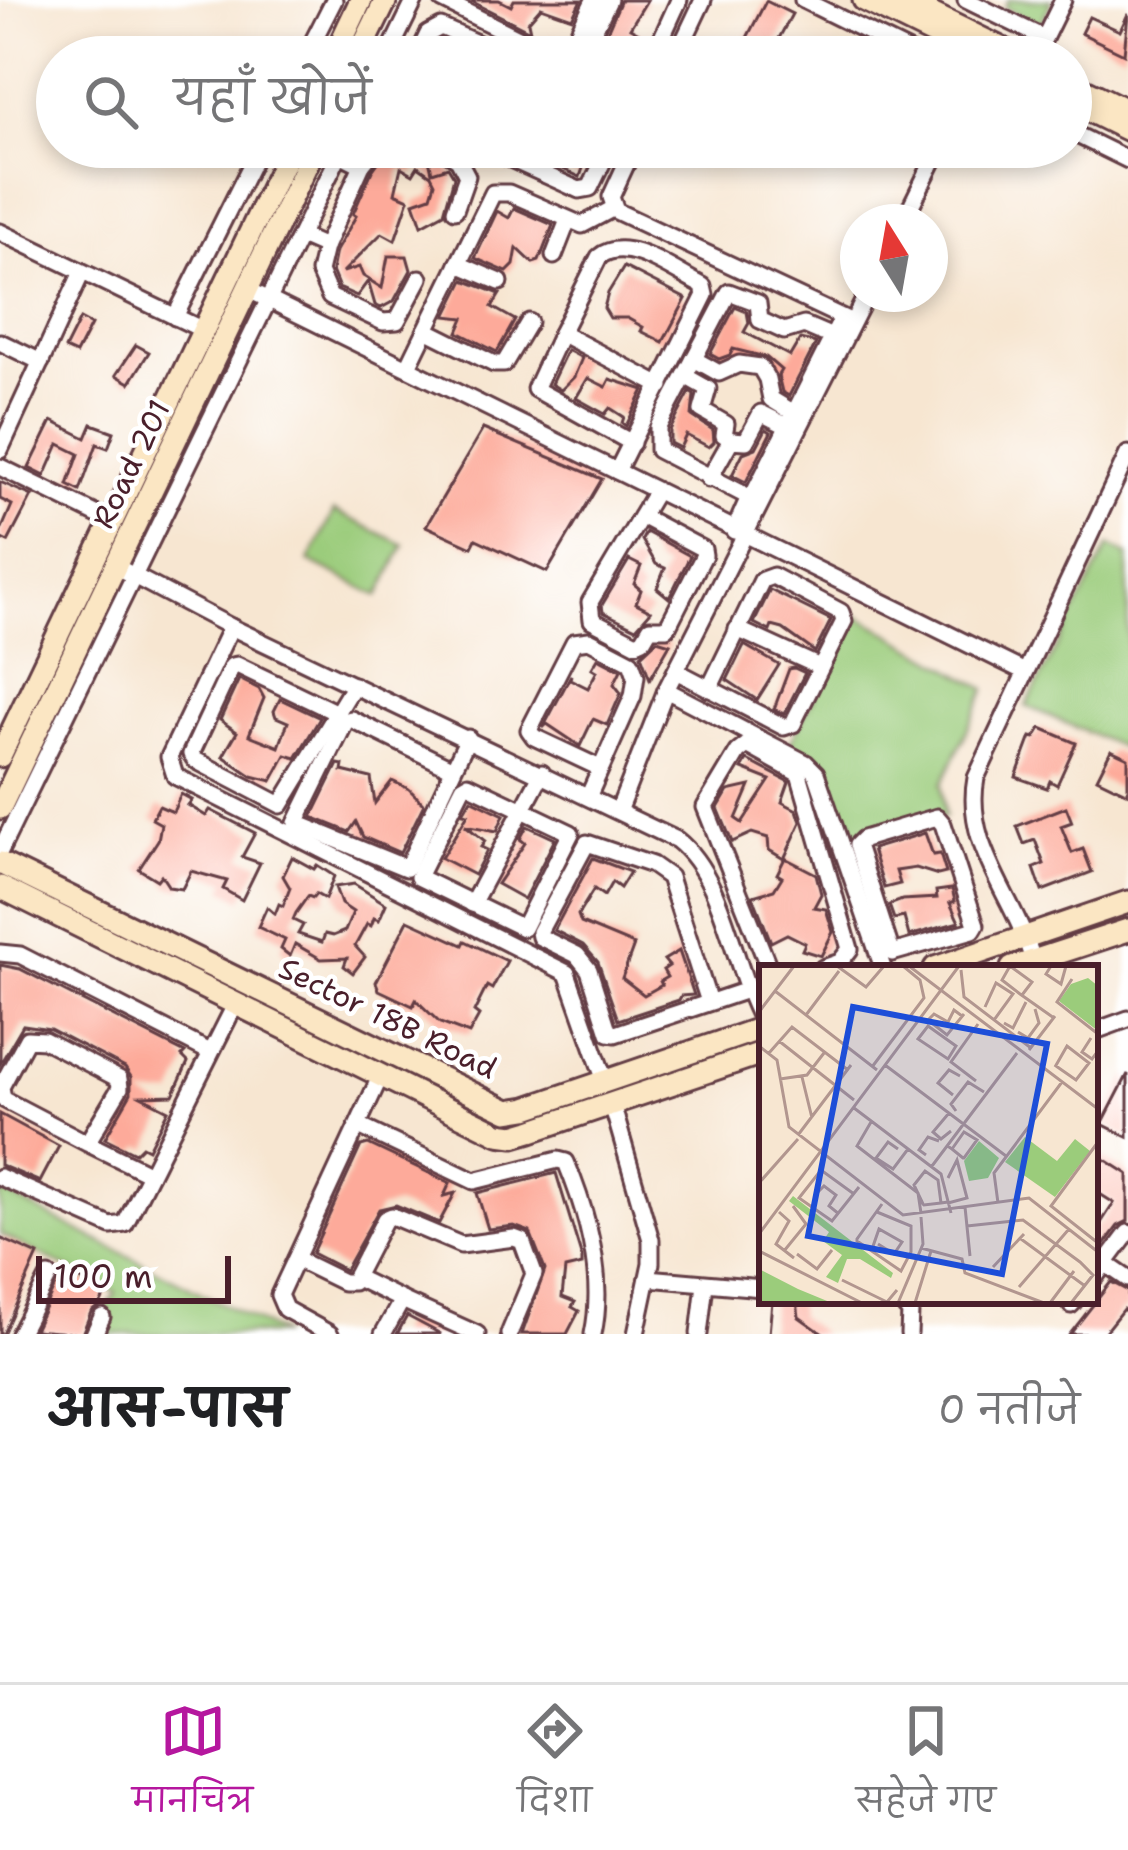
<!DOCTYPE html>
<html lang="hi">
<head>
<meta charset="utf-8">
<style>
	:root { --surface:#fff; --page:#f2f2f2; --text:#202124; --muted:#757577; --line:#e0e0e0; --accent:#b5179e }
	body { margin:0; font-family:"Shantell Sans","Playpen Sans Deva",sans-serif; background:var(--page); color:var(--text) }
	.compass { position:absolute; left:840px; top:204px; width:108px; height:108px; border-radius:50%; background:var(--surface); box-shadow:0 6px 18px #0003; rotate:349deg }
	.scale { position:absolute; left:36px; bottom:30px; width:195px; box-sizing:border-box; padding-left:12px; border:6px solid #4a1f2b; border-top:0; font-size:33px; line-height:42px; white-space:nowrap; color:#4a1f2b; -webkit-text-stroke:9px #fff; paint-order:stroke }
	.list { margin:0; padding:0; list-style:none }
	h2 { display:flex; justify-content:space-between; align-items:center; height:156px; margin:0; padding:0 48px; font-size:51px }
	h2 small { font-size:39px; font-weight:400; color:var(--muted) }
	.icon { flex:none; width:66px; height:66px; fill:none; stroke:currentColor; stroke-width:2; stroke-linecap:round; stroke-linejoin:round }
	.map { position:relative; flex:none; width:1128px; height:1334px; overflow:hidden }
	.search { position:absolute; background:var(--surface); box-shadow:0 6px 18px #0003; left:36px; right:36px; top:36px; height:132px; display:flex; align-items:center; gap:30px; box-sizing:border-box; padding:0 42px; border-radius:66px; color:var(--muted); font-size:45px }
	.sheet { height:348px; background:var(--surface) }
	nav { display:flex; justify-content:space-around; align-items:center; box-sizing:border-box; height:168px; border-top:3px solid var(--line); background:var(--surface); font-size:33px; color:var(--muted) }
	nav a { display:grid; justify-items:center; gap:6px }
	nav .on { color:var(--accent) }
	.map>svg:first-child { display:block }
	.green { fill:#9bcc7b; stroke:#727653; stroke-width:3 }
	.building { fill:#fdaa9a }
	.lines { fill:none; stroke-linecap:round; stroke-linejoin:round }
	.street-casing { stroke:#643d44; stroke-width:21 }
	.secondary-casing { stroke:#643d44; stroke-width:27 }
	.street { stroke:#fff; stroke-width:15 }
	.secondary { stroke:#fbe6c3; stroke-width:21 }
	.labels { text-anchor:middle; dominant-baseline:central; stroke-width:9; stroke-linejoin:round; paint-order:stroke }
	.street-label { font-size:30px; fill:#4a1f2b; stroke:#fff }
	.inset-road { fill:none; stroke:#b2968f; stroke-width:3 }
	.view { fill:#1d4ed8; fill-opacity:0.15; stroke:#1d4ed8; stroke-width:6 }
	.inset-edge { fill:none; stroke:#4a1f2b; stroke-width:6 }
</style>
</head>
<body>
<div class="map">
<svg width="1128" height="1334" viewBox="0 0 1128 1334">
	<rect width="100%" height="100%" fill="#fff"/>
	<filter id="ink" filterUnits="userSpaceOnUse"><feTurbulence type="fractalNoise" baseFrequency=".00833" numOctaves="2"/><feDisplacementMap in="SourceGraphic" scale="24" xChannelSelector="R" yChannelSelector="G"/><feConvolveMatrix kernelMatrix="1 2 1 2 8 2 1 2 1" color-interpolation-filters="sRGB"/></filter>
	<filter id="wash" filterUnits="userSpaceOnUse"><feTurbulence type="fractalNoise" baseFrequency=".004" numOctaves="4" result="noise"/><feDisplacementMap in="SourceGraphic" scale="48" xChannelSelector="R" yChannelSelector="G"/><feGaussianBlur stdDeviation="2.7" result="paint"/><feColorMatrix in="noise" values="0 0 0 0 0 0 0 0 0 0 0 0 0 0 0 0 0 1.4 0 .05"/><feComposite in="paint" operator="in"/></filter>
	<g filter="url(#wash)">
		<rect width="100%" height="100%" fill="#f7e6d1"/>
		<g class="green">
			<polygon points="1008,0 1052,0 1040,25 1005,7"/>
			<polygon points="334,511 404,545 379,596 309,561"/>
			<polygon points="1109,546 1128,555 1128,750 1026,706"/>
			<polygon points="857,615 986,689 942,784 945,816 844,851 816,773 790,743"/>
			<polygon points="0,1191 282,1334 93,1334 116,1293 0,1234"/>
		</g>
		<g id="blocks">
			<g class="building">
				<polygon points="469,0 499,0 511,6 514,0 581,0 572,18 541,7 528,22 530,31"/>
				<polygon points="621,0 647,0 630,28 648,38 641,57 623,46 621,57 596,57"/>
				<polygon points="766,1 792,14 769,57 737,57"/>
				<polygon points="1128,14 1124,54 1081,33 1089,17 1120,31"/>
				<polygon points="389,147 426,147 432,172 448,167 454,177 444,213 422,225 414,202 431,196 435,183 431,175 418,166 413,174 401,167 395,193 409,199 395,240 382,233 343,272 359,267 363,276 382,288 388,256 407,256 411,270 394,301 381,308 375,305 368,281 357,296 339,288 332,271 336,251 356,216 353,214 372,171"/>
				<polygon points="516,147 572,147 569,152 584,165 580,177"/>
				<polygon points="514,208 553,225 539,261 533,263 517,248 514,265 507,272 475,258 497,211 509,218"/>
				<polygon points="624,267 686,299 663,342 641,331 643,327 627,318 610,318 604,308 608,293"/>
				<polygon points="464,280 500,294 492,307 515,320 497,352 458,332 464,318 446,316"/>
				<polygon points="735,307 747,312 749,323 744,332 790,356 800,339 816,343 789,396 782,392 778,375 781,370 766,357 733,349 730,355 719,359 710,354"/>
				<polygon points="80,319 91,325 76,354 65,349"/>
				<polygon points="136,345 149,352 130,383 116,375"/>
				<polygon points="567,350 582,358 574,377 561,390 551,384"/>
				<polygon points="588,378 606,387 610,379 644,390 626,426 622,423 624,417 610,408 605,414 576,398"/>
				<polygon points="690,392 694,395 692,416 713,430 714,442 709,447 686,435 680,448 670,443 670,430"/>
				<polygon points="52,421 86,438 92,424 114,432 108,448 97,444 80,491 68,485 79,454 59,444 45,476 29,468"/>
				<polygon points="483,429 602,479 547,572 476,539 472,547 426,526"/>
				<polygon points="766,429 771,432 746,482 732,475 743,453 756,448"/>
				<polygon points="0,482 32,496 8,542 0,538 0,533 12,505 0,499"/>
				<polygon points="646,532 690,556 669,598 657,588 665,568 656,564 642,540"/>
				<polygon points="629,560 641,566 634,584 641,590 636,603 651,611 636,628 603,612 602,605"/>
				<polygon points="770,590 831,620 815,652 783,629 772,626 770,631 754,623"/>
				<polygon points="657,640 670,644 650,679 641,655"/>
				<polygon points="744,645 779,665 757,700 727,680"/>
				<polygon points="598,658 621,670 614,684 621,693 607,725 593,719 580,746 547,724 543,728 571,675 570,679 588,688 597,671 592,668"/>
				<polygon points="794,668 805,673 784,714 774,709 789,669"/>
				<polygon points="239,679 259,689 264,698 249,735 279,747 288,722 276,717 274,711 280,699 320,718 296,758 286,755 272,781 252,776 223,756 237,732 220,720"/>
				<polygon points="1041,728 1076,743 1057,785 1050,781 1047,788 1016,777 1031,737 1035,738"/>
				<polygon points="1111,750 1128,758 1128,793 1097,778"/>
				<polygon points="747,760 789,782 782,802 797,810 801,822 784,859 769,850 768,838 752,833 732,842 718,808 728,791 750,786 736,819 742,823 770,780 742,769"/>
				<polygon points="338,764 343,765 342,771 371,778 375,803 392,781 409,789 424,804 400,853 363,837 356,822 349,832 312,817"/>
				<polygon points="181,794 192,800 188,805 206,816 210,810 255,833 242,857 260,863 242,900 223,889 227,881 191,871 182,889 169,887 161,875 157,880 139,869 158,840 161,824 152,819 159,806 173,812"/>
				<polygon points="471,799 504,815 497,831 465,825 485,841 481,847 487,850 474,875 441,858 468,814 463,813"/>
				<polygon points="1066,807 1072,822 1061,826 1072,853 1083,849 1092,872 1042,891 1034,868 1044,864 1035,840 1024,844 1017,826"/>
				<polygon points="527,826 555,839 524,899 497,884 525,843 520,839"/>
				<polygon points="925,833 933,855 940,854 946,873 938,875 916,868 896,871 900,884 884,888 872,849"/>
				<polygon points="292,857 314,869 317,865 334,876 325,899 316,894 313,898 308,896 296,913 293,920 303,925 298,934 322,942 325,934 333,936 345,931 353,912 341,904 335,887 354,884 386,904 379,920 374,918 371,926 367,924 355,946 365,957 353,973 344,966 347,958 321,959 295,944 290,956 281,949 285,940 258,927 267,907 275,914 279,904 283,906 290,888 283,876"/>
				<polygon points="593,858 630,872 620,888 612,882 604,896 594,889 578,915 581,923 634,945 622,978 644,995 662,985 660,981 667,977 663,970 669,966 664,960 679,951 694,995 681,996 679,1000 618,1020 598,962 583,945 554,930"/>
				<polygon points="785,858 816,874 821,894 814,907 826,909 833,932 821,956 802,950 805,943 787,934 771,942 753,896 774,890 782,877 777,874"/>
				<polygon points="952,889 955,901 950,903 959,922 909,936 904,917 894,919 889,905 902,900 937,898 936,891"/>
				<polygon points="408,920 463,945 465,941 507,961 492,989 487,986 474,1012 479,1016 469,1034 440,1023 416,1000 413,1006 379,990 376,982"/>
				<polygon points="0,965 20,969 185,1053 182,1056 188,1062 173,1095 141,1096 168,1110 148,1149 142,1146 135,1153 105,1138 131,1093 131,1077 125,1068 50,1029 23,1025 0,1064"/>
				<polygon points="1128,1074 1128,1137 1102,1124"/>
				<polygon points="0,1114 59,1146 40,1182 0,1165"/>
				<polygon points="368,1144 450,1183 444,1196 455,1193 439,1223 396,1205 379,1209 345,1270 312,1253 361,1146"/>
				<polygon points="1095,1153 1128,1174 1128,1221 1118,1226 1098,1253 1095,1251 1095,1223 1099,1226 1114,1203 1095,1191"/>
				<polygon points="556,1173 582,1258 582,1265 565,1269 562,1297 575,1302 572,1307 579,1311 567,1334 522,1334 545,1270 530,1232 514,1226 488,1229 477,1193"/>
				<polygon points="0,1238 38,1255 3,1334 0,1334"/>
				<polygon points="62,1271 106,1292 100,1305 91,1312 82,1334 34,1330"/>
				<polygon points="1111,1282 1128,1291 1128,1313 1123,1309 1103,1334 1070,1334"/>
				<polygon points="772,1301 797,1301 799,1317 823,1334 769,1334"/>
				<polygon points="407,1316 441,1334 397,1334"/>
			</g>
		</g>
	</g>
	<g filter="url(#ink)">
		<use href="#blocks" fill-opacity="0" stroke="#643d44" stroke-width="3"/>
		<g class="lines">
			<defs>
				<g id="street">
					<polyline points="442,0 556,57 568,53 594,0"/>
					<polyline points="803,0 919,57"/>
					<polyline points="966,0 1044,38"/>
					<polyline points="305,57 334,0"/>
					<polyline points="387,57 415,0"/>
					<polyline points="417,57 428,34 441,27 508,57"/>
					<polyline points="581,57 609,0"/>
					<polyline points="653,57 679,0"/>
					<polyline points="676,57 703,0"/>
					<polyline points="1035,57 1063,0"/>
					<polyline points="1071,132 1128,160"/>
					<polyline points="438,147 458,159 467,176 455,210"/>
					<polyline points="484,147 579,190 590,188 610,147"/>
					<polyline points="634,147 611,197 616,211 848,320"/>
					<polyline points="340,154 362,165 377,147"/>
					<polyline points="903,222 940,147"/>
					<polyline points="0,232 203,330"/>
					<polyline points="300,236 325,247 319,272 330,297 383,322 397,321 420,278"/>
					<polyline points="325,247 362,165"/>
					<polyline points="554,256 568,220"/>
					<polyline points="458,264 500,282"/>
					<polyline points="247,289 1023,671"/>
					<polyline points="175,317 260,147"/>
					<polyline points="426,330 493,193 509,193 582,225 614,208"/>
					<polyline points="561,333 535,389 632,443"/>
					<polyline points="832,337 804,325 784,331 760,320 758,303 729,292 658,427 658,450 749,497 754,493 842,318"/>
					<polyline points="0,342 41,362"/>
					<polyline points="694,359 719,373 739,364 760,367 767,379 771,399 794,413"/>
					<polyline points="408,367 426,330 494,364 504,364 529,322"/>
					<polyline points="685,376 708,389 702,410 726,424 724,435 731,440"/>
					<polyline points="0,450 82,272"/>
					<polyline points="0,467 112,522"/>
					<path d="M617 471 705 295 703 286C674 272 627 234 599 257L561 333 661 386"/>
					<polyline points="709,479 731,440 746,441 761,413 787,426"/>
					<polyline points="641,516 703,549 704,555 667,628 650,628 643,640 636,643 592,620 590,602 656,491"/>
					<polyline points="734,531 749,497"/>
					<path d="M115 566 231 627 677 840C725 878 732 966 762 1021"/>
					<polyline points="231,627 169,757 175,776 567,973 605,1081"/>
					<polyline points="737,629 820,667"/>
					<polyline points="676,671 784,727 793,724 796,717 844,621 841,612 773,576 762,580 709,689"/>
					<polyline points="666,690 806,763 816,773 883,968"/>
					<polyline points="339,714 237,665 232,666 191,754 195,760 281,805 354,685"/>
					<polyline points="453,769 351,719 346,721 296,823 406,868 408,865 468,738"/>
					<polygon points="468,784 571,833 523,928 418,877 463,787"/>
					<polyline points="589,795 633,696 636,676 631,662 589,640 574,642 529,730 534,737 600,768"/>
					<polyline points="619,809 666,690 867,294"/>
					<polygon points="937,817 943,824 976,925 973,930 892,953 857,845 863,839"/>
					<polyline points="0,851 343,147"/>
					<polyline points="472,904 542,773"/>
					<polyline points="0,953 20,955 210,1052"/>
					<path d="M1033 961C1016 897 963 847 976 778L1128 454"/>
					<polyline points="769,968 705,807 738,752 747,745 799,774 850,949 840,962 823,968"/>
					<polyline points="709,1002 669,877 652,865 587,843 539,932 540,937 577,955 589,970 609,1033 615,1034 747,990"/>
					<polyline points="1095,1031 1128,1019"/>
					<polyline points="612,1104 651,1240 651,1263 636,1334"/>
					<path d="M359 1126 474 1181 558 1160 566 1162C588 1215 605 1278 593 1334"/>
					<polyline points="87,1143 3,1099 1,1087 27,1039 44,1040 119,1079 120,1088 87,1143 150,1174"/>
					<polyline points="0,1177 111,1226 125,1224 235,1005"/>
					<polyline points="296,1259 343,1282 353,1282 355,1277"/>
					<polyline points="1106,1264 1128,1279"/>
					<polyline points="1095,1277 1128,1233"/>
					<polyline points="648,1278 762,1288"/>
					<polyline points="402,1300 477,1334"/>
					<polyline points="900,1301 910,1312 909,1334"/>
					<polyline points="1071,1305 1074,1301"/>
					<polyline points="19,1334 49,1276"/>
					<polyline points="94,1334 102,1317"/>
					<polyline points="330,1334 285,1309 279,1295 381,1075"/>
					<polyline points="383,1334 402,1300 355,1277 385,1219 392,1216 461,1245 514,1238 522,1241 534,1274 509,1334"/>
					<polyline points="699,1334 705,1284"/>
				</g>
				<g id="secondary">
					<polyline points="864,0 980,57"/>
					<polyline points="903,0 1019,57"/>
					<polyline points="334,57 361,0"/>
					<polyline points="358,57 386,0"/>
					<polyline points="1071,83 1128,111"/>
					<polyline points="1071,102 1128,130"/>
					<polyline points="0,756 291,147"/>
					<polyline points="0,808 315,147"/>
					<polyline points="0,863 508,1111 527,1108 762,1028"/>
					<polyline points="0,887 499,1134 514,1136 531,1131 762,1053"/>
					<polyline points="935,968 1128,902"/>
					<polyline points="1012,968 1128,930"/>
				</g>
			</defs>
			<use href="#street" class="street-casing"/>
			<use href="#secondary" class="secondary-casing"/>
			<use href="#street" class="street"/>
			<use href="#secondary" class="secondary"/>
		</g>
	</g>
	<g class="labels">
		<g class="street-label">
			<text transform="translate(131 464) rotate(-64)">Road 201</text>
			<text transform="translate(388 1018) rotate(26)">Sector 18B Road</text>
		</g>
	</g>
	<g transform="translate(759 965)">
		<rect width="339" height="339" fill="#f7e6d1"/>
		<path d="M329 13 339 21V66L300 36 312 19ZM266 172 298 196 316 174 331 186 296 232 246 197ZM220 176 240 193 229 213 210 216 205 196ZM34 231 134 308 132 313 101 294H88L79 318 67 312 83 290 64 276 70 267 30 236ZM0 304 39 324 73 338H0Z" fill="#9bcc7b"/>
		<path class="inset-road" d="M78 1 107 22 125 1M150 1 339 144M292 1 287 9 302 19 307 1M202 5 205 32 272 83M313 14 298 37 339 69M16 26 118 105M263 30 273 17 251 1 243 15 261 29 295 53M226 42 237 18 254 29 235 55M0 47 35 1M47 50 80 6M203 51 195 45 189 57 175 49 169 55 188 70 205 49M245 58 254 63 267 37M169 61 197 81 189 94 159 74ZM259 67 269 73 280 58 276 44M332 73 323 87 333 94 339 86M20 76 95 135M0 81 18 95 30 162 144 250 270 233 339 287M270 85 296 51M10 88 33 62 89 105M126 100 247 191M113 102 165 33 161 15 144 1M296 102 308 81 330 98 317 115 297 101M43 112 53 153M21 114 48 110 65 88M217 116 192 97 219 59M194 130 179 118 190 105 201 111M95 143 182 209 192 248M197 146 192 139 209 117 225 127M190 148 174 167 182 174 192 166M112 157 98 181 159 228 162 248M39 170 92 100M339 177 292 241 339 278M187 180 193 184 204 193H205L218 175 205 167 193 184M139 184 129 177 117 193 134 204 149 184M167 190 160 185 169 172 180 176M173 201 258 88M0 218 39 174M57 229 65 221 77 230 70 241 80 249M95 229 62 205 40 233 73 256 100 222M182 238 179 215 166 206 155 220 164 239 165 240 182 238 189 237M189 238 208 233 198 195 189 213M239 238 235 208 303 117M206 242 211 291M20 247 30 256 17 279 35 293M118 247 152 261V287L142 306 98 276V274L123 239M208 261 264 255 321 297 334 310 312 338M0 269 200 1M262 274 326 321M162 283 203 294 206 308 285 338M0 286 103 338M25 286 47 259 34 241M112 287 120 264 143 277 135 289 119 279M38 289 58 304 73 285M234 302 265 269M83 315 128 337 138 325M260 322 310 264M139 338 164 279 162 252M156 338 172 286M291 338 315 306"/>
		<path class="view" d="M94 42 288 79 243 309 49 271Z"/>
		<rect width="339" height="339" class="inset-edge"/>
	</g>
</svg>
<svg class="compass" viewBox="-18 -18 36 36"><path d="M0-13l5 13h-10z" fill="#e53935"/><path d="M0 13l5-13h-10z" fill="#757577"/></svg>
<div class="scale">100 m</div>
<div class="search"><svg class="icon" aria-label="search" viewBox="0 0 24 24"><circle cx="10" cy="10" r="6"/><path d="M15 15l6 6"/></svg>यहाँ खोजें</div>
</div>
<section class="sheet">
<h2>आस-पास<small>0 नतीजे</small></h2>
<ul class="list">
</ul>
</section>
<nav>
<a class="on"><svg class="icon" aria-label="map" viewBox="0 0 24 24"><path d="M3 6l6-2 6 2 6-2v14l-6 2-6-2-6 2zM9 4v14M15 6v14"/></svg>मानचित्र</a>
<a><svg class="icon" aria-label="directions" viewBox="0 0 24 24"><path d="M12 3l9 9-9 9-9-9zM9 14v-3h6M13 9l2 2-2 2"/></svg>दिशा</a>
<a><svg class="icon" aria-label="saved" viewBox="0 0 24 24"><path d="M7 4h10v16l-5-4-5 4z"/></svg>सहेजे गए</a>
</nav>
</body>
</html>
